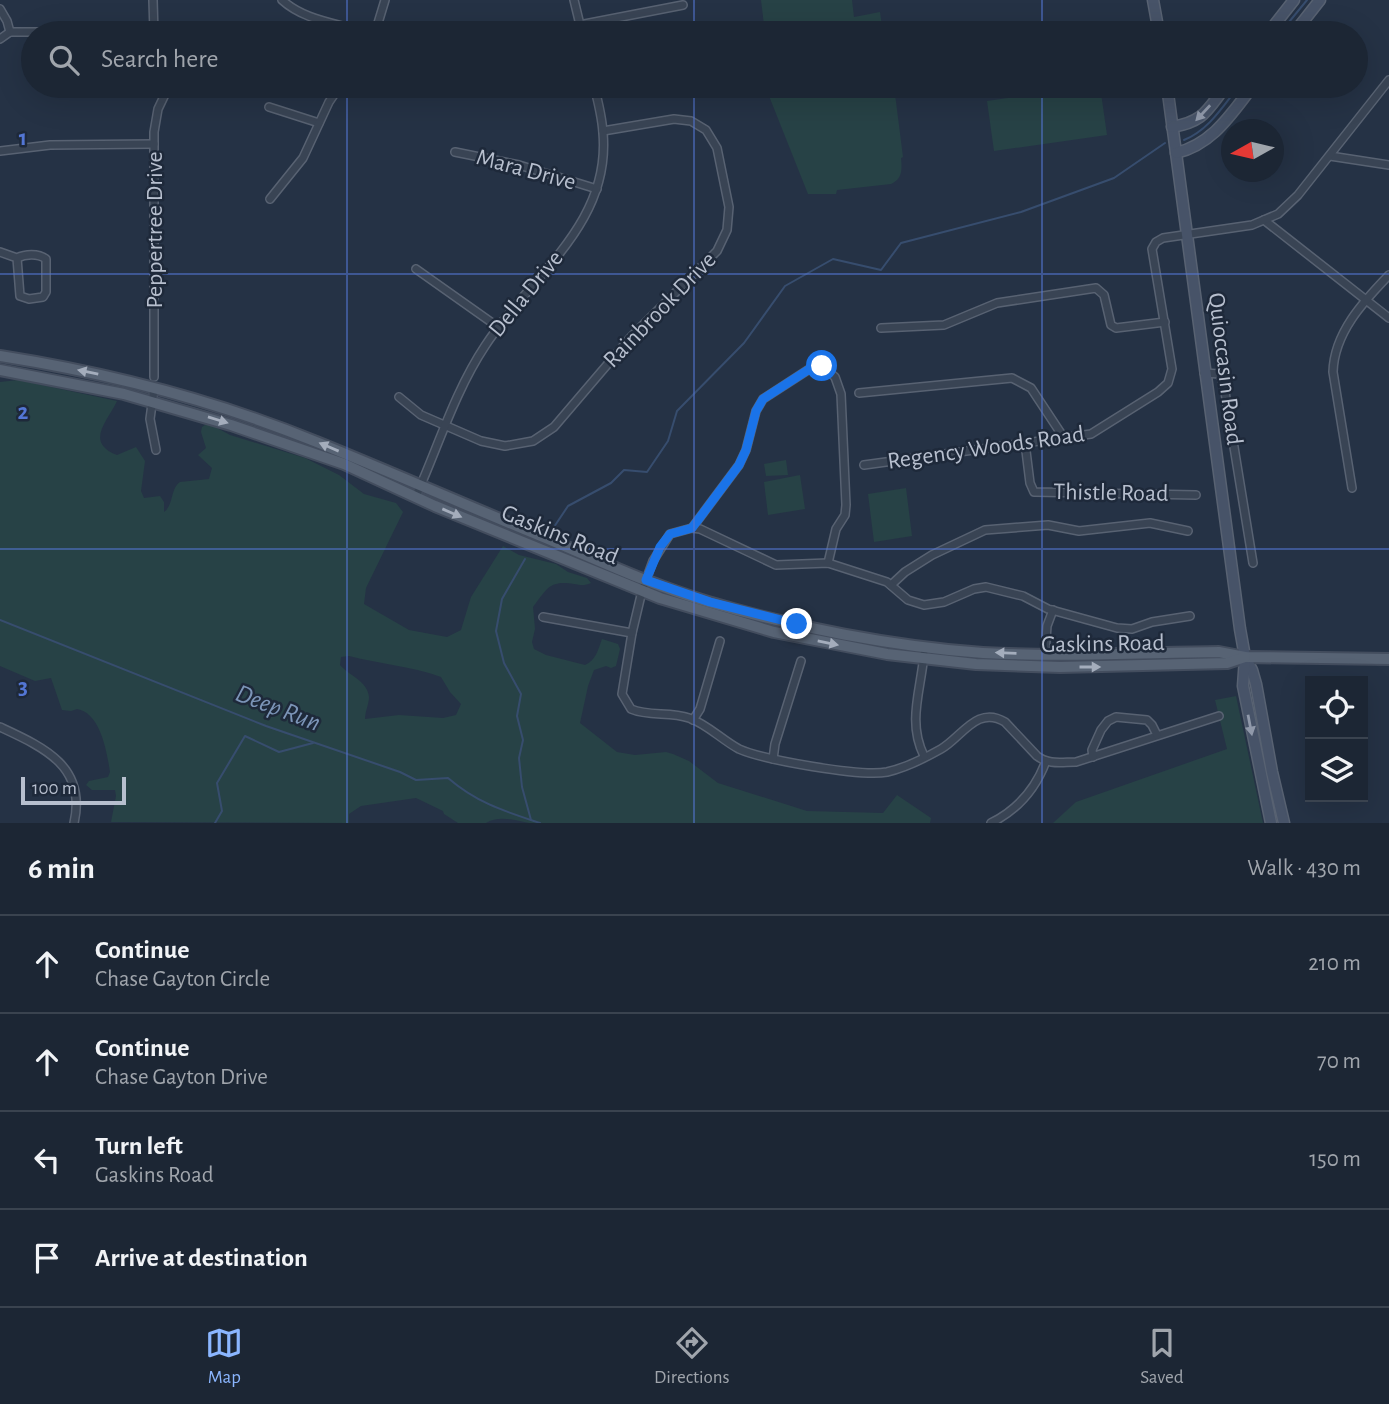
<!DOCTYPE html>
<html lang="en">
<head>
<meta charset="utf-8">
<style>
	:root { --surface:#1c2634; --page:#293240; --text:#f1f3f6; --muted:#a0a5ac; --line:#3a434f; --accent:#8bb6ff }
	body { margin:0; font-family:"Alegreya Sans",sans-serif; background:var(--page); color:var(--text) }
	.controls { position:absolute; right:21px; bottom:21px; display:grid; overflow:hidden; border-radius:0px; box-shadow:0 7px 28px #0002 }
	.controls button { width:63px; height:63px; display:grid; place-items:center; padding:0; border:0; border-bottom:2px solid var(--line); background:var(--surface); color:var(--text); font:35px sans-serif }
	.compass { position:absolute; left:1221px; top:119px; width:63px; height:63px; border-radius:50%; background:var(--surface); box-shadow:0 7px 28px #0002; rotate:262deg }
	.scale { position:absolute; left:21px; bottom:18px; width:105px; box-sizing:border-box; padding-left:7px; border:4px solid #b7bfce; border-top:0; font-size:19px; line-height:24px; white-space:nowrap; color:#b7bfce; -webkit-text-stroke:5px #1e293a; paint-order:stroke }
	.stop { position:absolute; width:21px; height:21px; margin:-16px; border:5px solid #1a73e8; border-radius:50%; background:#fff }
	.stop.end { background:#1a73e8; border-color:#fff; box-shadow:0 2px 7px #0008 }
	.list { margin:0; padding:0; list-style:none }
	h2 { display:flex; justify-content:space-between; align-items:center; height:91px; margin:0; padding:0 28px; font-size:30px }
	h2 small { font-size:23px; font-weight:400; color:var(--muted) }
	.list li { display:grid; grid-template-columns:46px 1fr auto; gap:21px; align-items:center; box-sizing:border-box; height:98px; padding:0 28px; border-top:2px solid var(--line) }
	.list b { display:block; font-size:26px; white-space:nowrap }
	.list p { margin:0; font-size:23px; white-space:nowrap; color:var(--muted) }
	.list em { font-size:23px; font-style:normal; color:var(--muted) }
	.icon { flex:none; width:38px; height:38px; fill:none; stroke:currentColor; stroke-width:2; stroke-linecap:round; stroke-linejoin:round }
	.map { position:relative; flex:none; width:1389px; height:823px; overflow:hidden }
	.search { position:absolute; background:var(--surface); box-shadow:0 7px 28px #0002; left:21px; right:21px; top:21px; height:77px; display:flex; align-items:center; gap:18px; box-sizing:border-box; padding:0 24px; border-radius:38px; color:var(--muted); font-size:26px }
	.sheet { height:483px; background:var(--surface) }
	nav { display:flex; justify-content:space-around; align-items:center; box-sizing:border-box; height:98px; border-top:2px solid var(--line); background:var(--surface); font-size:19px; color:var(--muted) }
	nav a { display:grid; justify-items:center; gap:4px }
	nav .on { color:var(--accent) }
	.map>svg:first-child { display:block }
	.green { fill:#274246; fill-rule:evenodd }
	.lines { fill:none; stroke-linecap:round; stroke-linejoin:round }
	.stream { stroke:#374d6e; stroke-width:2 }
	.street-casing { stroke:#586272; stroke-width:10 }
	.secondary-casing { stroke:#586272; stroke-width:13 }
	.primary-casing { stroke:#434d5e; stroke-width:14 }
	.street { stroke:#394454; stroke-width:7 }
	.secondary { stroke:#475368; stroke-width:10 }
	.primary { stroke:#576374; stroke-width:10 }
	.oneway { fill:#9099aa }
	.oneway2 { fill:#a4adbc }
	.route { stroke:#1a73e8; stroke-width:9 }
	.grid { fill:none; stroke:#5376d4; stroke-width:2; stroke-opacity:0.55 }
	.labels { text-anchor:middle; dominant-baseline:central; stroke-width:5; stroke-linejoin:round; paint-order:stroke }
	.street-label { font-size:24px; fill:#b7bfce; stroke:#1e293a }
	.water-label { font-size:26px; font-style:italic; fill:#7c95b8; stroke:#1e293a }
	.grid-label { font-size:23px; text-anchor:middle; font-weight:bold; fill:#5376d4; stroke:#1e293a; stroke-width:5; stroke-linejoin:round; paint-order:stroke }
</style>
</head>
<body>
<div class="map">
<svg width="1389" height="823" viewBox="0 0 1389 823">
	<rect width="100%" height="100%" fill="#253245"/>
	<g class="green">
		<polygon points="761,0 852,0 854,17 880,12 883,33 765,33"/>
		<path d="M859 86H894L903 157 901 158C902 168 903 179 891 184L837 190 836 194H808L769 96Z"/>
		<polygon points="1092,86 1100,86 1107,135 994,151 987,101"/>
		<path d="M18 380 117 401C108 421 84 442 117 455L136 447 145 461 141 491 144 498 160 496 164 502V512C174 505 170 489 180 482L209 479 212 468 198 455 206 448 201 432 202 427 208 423 230 435 305 458 339 475 364 494 396 503 403 512 366 588 364 604 409 630 447 637 461 630 471 597 503 546 519 555 556 564 568 572 587 578 591 583C584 586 581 585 574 584 549 580 547 589 533 607L535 629 532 642 534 649 546 655 585 665C596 660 598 650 602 639L618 644 620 649 616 666 611 668 606 666 594 670 588 686 580 723 617 752 635 755 666 752 673 754 689 761 718 783 807 811 883 813 897 795 931 818 930 823H529C516 820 498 815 486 823H458L444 814 443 811 416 798 361 806 349 814V823L111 822 116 796 115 790H92L86 785 89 781 108 777 110 772C107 753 101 713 77 709L71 711 62 710 51 678 35 681 0 666V382ZM349 656C379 664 412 666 441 677L450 692 461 704 456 715 443 718 399 715 365 719C365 711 369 704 369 697 368 681 348 675 340 665L341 657Z"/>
		<polygon points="786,460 788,475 766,476 764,464"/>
		<polygon points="800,475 805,509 768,515 764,482"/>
		<polygon points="906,488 912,536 874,542 868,494"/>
		<polygon points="1236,696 1263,823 1053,823 1076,802 1227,749 1215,700"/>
	</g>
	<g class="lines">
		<g class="stream">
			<polyline points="1280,33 1307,0"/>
			<path d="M1184 140C1209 130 1223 106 1239 86"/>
			<polyline points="552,530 568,506 611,483 624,470 647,472 668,441 677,411 744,343 785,286 833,259 881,270 901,243 1021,212 1114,178 1165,143"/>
			<polyline points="525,559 502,599 496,631 504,663 521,694 517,716 523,740 519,758 522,787 531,820"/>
			<path d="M0 620 266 726 400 772 416 780 448 778C477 803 504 811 540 823"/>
			<polyline points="215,823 222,811 217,783 245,736 279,752 313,743"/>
		</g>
		<defs>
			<g id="street">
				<polyline points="153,0 154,33"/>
				<path d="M282 0C305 21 338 23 366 33"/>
				<polyline points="574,0 582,33"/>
				<polyline points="0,9 7,21 10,32"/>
				<polyline points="375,33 385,0"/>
				<polyline points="538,33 683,5"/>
				<polyline points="0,39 10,32 43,32"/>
				<polyline points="197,86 211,91"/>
				<polyline points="269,107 319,123"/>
				<polyline points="0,151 50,145 154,144"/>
				<polyline points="455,152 519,165 597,189"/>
				<polyline points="1330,156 1389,165"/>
				<polyline points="270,199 303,158 329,102 340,86"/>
				<polyline points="1264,220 1389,318"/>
				<path d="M0 252 17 258 20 296 29 299 43 297 46 292V259C38 253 25 254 17 258"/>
				<polyline points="416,269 498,327"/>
				<polyline points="881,328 944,325 997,303 1096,288 1104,295 1111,325 1116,328 1165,322"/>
				<polyline points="1204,373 1220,374 1224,386 1253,563"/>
				<polyline points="154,377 154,132 158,109 169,86"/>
				<polyline points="154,389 150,419 156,450"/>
				<polyline points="859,393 1012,378 1031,388 1064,438"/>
				<polyline points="399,397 421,415 481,441 505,446 533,441 554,427 630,338 717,251 727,230 729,207 717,148 706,130 691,121 674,119 603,131"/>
				<polyline points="1025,443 1030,483 1034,492 1196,495"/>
				<polyline points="864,465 1091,434 1158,392 1168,383 1172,369 1152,249 1156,242 1163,238 1252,225 1278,214 1298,195 1389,80"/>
				<path d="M1352 488 1333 372C1334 333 1363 302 1389 275"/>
				<path d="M416 496C438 447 455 391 485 346 530 276 611 225 603 133 602 117 598 101 594 86"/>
				<polyline points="692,528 739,465 746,450 756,411 763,399 814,366 822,366 835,377 841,394 846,505 845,515 836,529 828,563"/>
				<polyline points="891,585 905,572 932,555 985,530 1048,525 1079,531 1150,523 1188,531"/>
				<path d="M1190 616 1152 622 1132 629 1117 628 1048 609 1023 596 986 587 974 589 944 602 924 605 908 600 887 582 828 563 776 565 700 529 692 528 670 534 653 561 642 591 632 633 622 694 631 709C649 717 670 711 689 718 707 724 722 740 739 749 764 760 861 777 887 772 905 768 925 758 941 749 962 737 977 705 1005 722L1037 756C1049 765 1061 762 1076 762L1219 716"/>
				<polyline points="543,617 632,633"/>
				<polyline points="1045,654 1047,626 1053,610"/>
				<polyline points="693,720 700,709 720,641"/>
				<path d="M0 727C43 747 87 766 74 823"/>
				<path d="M924 756C907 722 921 690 924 654"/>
				<polyline points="1093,757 1092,750 1101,730 1108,721 1116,717 1147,720 1152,725 1157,735"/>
				<polyline points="773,759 775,744 801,661"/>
				<path d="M991 823C1017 810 1036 788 1046 761"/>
			</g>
			<g id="secondary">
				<polyline points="1153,0 1159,33"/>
				<polyline points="1268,33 1294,0"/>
				<polyline points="1294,33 1320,0"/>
				<polyline points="1167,86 1240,629 1245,657 1252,670 1256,684 1272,772 1284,823"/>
				<path d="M1172 127C1204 122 1207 110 1226 86"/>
				<path d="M1176 153C1213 144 1231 114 1253 86"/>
				<polyline points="1245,658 1243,686 1271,823"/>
			</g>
			<g id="primary">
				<path d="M0 356C108 373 217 401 319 443 400 476 479 511 560 544 609 565 657 587 708 602 793 627 895 647 983 653 1062 657 1141 653 1219 652L1245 657 1389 659"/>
				<polyline points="0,370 124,394 231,425 344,464 435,506 660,598 774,632 887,654 976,664 1060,667 1227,663 1245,657"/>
			</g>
		</defs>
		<use href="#street" class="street-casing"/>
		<use href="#secondary" class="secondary-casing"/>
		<use href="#primary" class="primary-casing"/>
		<use href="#street" class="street"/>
		<use href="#secondary" class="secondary"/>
		<use href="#primary" class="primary"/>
	</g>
	<defs><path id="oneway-solid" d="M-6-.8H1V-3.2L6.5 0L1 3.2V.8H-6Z" transform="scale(1.75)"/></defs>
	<g class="oneway">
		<use href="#oneway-solid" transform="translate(1203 113) rotate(133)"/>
		<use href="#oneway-solid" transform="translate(1250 725) rotate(79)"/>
	</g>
	<g class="oneway2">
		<use href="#oneway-solid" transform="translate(88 372) rotate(-168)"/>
		<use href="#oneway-solid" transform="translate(218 420) rotate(17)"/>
		<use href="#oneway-solid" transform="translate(329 447) rotate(-157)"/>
		<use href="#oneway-solid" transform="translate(452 513) rotate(23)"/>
		<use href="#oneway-solid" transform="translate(828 643) rotate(11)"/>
		<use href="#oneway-solid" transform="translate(1006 653) rotate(-178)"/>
		<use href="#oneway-solid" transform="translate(1090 667)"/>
	</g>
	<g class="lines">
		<polyline class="route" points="797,624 710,602 646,580 660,547 670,534 692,528 739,465 746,450 756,411 763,399 814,366 822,366"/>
	</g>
	<path class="grid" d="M347 0V33M694 0V33M1042 0V33M347 86V823M694 86V823M1042 86V823M0 274H1389M0 549H1389"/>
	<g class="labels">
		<g class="street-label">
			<text transform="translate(526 170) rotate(15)">Mara Drive</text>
			<text transform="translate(155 230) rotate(-90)">Peppertree Drive</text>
			<text transform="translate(526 294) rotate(-51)">Della Drive</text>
			<text transform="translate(660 310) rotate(-46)">Rainbrook Drive</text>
			<text transform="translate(1225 369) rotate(83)">Quioccasin Road</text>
			<text transform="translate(986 448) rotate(-8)">Regency Woods Road</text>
			<text transform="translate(1111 493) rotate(1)">Thistle Road</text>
			<text transform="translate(560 535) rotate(22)">Gaskins Road</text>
			<text transform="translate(1103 644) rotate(-1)">Gaskins Road</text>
		</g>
		<g class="water-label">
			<text transform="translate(278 708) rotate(21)">Deep Run</text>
		</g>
	</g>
	<g class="grid-label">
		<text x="23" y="145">1</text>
		<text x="23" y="419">2</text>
		<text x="23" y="694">3</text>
	</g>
</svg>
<div class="controls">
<button><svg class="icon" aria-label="locate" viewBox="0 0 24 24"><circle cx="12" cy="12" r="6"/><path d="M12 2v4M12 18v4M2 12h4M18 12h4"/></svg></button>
<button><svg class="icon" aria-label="layers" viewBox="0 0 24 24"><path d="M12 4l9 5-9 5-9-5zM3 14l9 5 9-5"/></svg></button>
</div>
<svg class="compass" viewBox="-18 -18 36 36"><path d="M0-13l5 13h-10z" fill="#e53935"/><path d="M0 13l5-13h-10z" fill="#a0a5ac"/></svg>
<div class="scale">100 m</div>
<div class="stop" style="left:822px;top:366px"></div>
<div class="stop end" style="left:797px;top:624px"></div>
<div class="search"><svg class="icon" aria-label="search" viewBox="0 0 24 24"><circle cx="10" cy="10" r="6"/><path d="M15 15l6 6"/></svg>Search here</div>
</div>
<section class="sheet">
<h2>6 min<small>Walk · 430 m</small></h2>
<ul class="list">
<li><svg class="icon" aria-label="ahead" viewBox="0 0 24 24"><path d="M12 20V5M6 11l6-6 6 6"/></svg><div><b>Continue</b><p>Chase Gayton Circle</p></div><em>210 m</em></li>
<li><svg class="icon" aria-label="ahead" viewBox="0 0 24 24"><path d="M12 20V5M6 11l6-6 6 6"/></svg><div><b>Continue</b><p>Chase Gayton Drive</p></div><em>70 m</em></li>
<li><svg class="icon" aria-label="left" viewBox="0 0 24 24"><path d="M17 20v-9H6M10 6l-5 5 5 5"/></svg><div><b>Turn left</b><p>Gaskins Road</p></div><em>150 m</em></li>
<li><svg class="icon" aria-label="arrive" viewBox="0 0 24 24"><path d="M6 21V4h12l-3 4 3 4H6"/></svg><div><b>Arrive at destination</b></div></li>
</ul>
</section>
<nav>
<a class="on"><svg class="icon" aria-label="map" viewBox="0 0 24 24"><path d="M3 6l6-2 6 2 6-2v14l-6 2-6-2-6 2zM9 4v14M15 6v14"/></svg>Map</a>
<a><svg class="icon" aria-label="directions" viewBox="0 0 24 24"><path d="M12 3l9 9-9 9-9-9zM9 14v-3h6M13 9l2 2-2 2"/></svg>Directions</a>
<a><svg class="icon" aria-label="saved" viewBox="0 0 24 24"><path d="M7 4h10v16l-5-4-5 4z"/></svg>Saved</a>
</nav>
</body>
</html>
